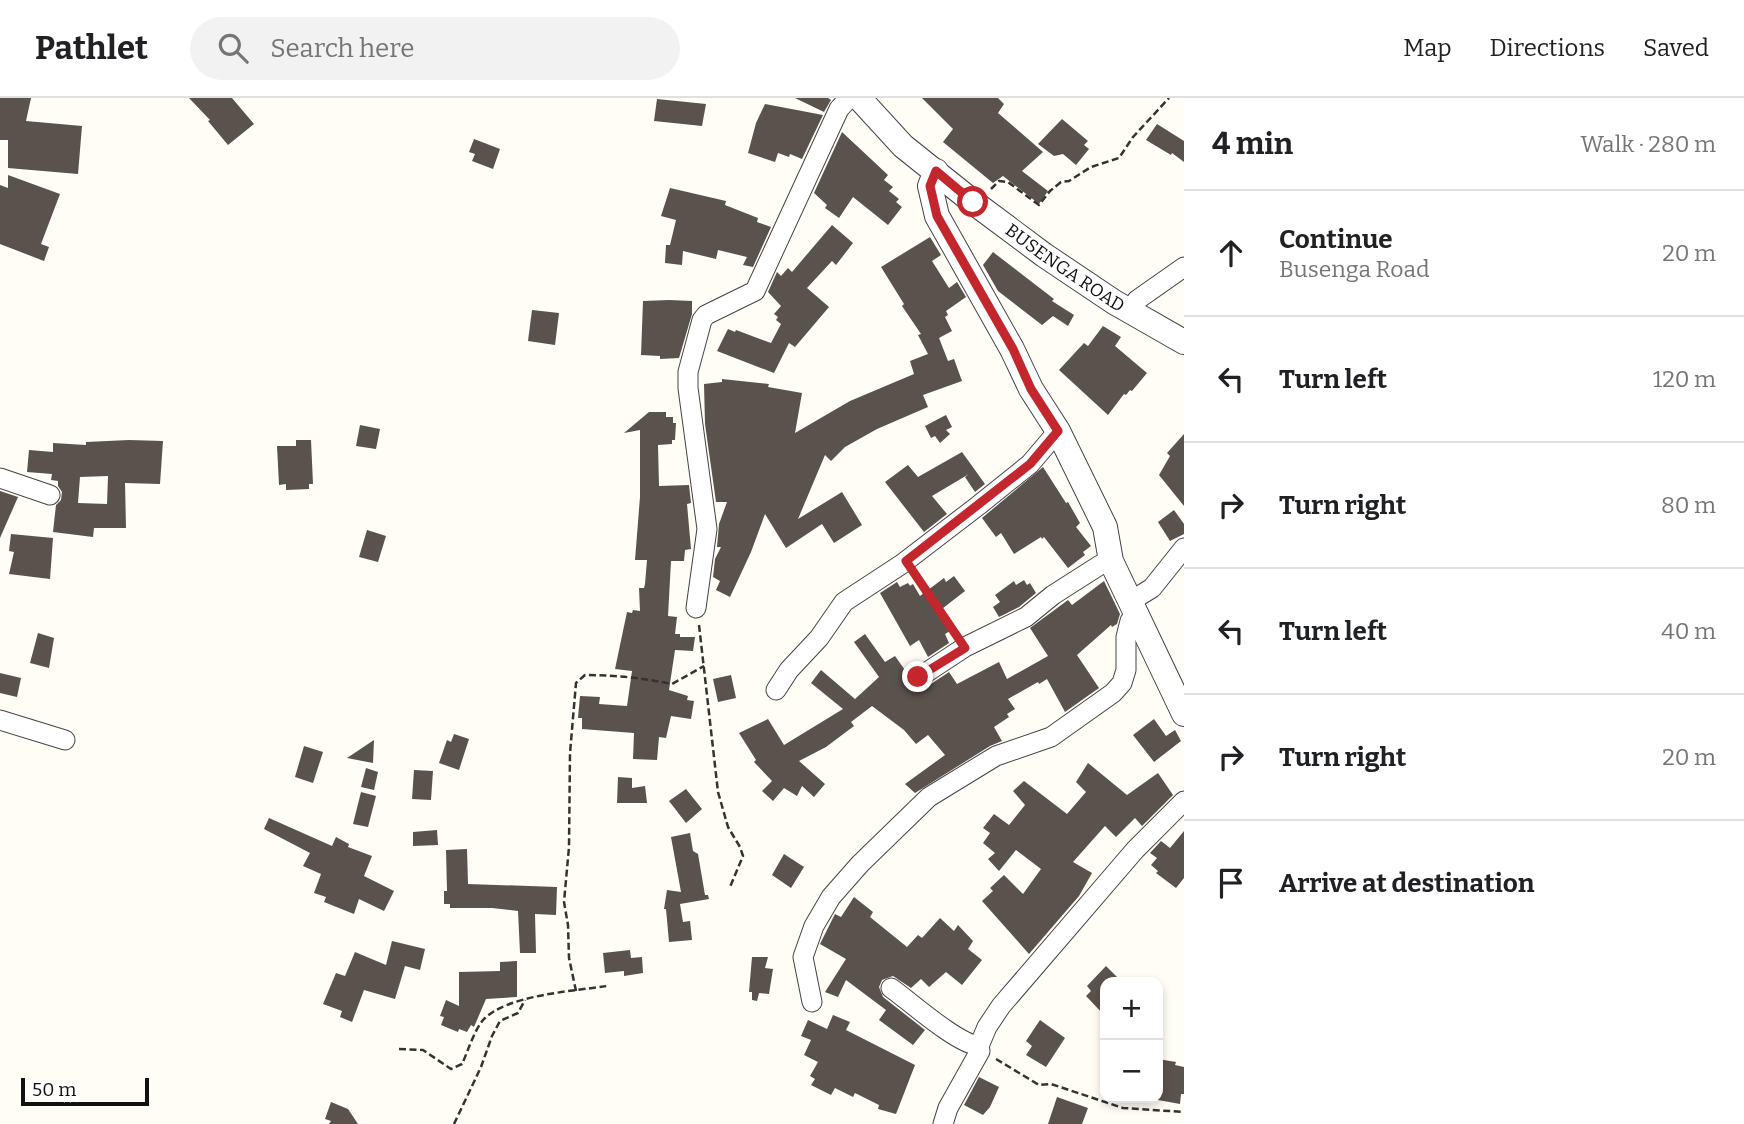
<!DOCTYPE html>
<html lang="en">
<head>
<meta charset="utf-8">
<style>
	:root { --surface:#fff; --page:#f2f2f2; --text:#202124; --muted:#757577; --line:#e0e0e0 }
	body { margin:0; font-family:Bitter,serif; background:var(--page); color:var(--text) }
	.controls { position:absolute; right:21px; bottom:21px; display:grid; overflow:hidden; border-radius:14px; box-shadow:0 4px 10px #0003 }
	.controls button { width:63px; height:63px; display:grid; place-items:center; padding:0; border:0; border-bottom:2px solid var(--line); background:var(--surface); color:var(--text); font:35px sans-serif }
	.scale { position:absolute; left:21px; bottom:18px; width:128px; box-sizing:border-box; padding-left:7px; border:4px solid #111; border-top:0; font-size:19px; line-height:24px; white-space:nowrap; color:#111; -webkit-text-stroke:5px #fff; paint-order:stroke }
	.stop { position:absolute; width:21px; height:21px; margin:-16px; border:5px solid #c4262e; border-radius:50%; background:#fff }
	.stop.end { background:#c4262e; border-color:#fff; box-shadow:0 2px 7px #0008 }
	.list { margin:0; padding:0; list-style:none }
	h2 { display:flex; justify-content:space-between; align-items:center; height:91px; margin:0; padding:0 28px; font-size:30px }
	h2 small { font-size:23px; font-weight:400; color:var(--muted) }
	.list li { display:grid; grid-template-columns:46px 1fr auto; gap:21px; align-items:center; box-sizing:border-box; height:126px; padding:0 28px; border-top:2px solid var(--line) }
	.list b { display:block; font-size:26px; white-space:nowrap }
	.list p { margin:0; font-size:23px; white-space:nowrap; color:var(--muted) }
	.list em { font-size:23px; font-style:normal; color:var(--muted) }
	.icon { flex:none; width:38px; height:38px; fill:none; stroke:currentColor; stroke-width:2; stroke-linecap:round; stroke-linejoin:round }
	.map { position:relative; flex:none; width:1184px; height:1026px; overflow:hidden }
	header { display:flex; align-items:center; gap:42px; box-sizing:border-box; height:98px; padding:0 35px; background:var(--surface); border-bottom:2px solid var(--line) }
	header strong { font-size:33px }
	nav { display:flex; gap:38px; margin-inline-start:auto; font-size:24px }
	.search { width:490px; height:63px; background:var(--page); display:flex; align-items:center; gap:18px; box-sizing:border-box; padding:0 24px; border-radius:38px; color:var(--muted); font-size:26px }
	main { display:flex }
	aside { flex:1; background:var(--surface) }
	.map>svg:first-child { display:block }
	.building { fill:#5a524d; fill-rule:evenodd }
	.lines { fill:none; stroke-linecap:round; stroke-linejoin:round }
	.minor-casing { stroke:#444; stroke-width:21 }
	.tertiary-casing { stroke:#444; stroke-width:26 }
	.path { stroke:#333; stroke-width:2.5; stroke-dasharray:7 3.5; stroke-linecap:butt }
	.minor { stroke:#fff; stroke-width:19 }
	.tertiary { stroke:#fff; stroke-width:24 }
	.route { stroke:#c4262e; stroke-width:9 }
	.labels { text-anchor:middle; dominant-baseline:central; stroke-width:7; stroke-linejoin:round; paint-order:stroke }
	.street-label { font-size:18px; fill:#111; stroke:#fff }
</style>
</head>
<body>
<header>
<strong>Pathlet</strong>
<div class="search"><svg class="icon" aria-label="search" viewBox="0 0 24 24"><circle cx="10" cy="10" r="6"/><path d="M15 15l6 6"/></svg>Search here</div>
<nav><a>Map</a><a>Directions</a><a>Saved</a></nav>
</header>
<main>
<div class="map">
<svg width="1184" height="1026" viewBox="0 0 1184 1026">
	<rect width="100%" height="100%" fill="#fffdf5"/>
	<g class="building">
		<polygon points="0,0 31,0 26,23 82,28 78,76 8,70 8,42 0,42"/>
		<polygon points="189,0 232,0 254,26 228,47 208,23 210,22"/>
		<polygon points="795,0 828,0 831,2 824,14"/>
		<polygon points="922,0 998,0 1004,6 998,15 1043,54 1022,73 1048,93 1039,106 1003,78 993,85 943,44 953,31"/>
		<polygon points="657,1 706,6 702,28 654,23"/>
		<polygon points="765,6 823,17 802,61 790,56 789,59 778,55 775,64 748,55 756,25"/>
		<polygon points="1062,21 1088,43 1084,47 1089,51 1076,67 1063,56 1054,58 1038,46"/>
		<polygon points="1157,26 1184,43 1184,64 1172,55 1171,57 1146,42"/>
		<polygon points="842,34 888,77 884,82 893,89 889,93 899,101 896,104 902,109 888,127 853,99 839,120 825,110 827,107 814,95"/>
		<polygon points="474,41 500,51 493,71 472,63 475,56 469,54"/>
		<polygon points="8,77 60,96 41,146 49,149 44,163 0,146 0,87 8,90"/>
		<polygon points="670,90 726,103 725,107 758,120 757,124 771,129 753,169 743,167 747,159 718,152 716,161 683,153 682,167 665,165 666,147 670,147 676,122 661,118"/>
		<polygon points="832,127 853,145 836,167 832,163 807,190 829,209 795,249 789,245 774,275 717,253 728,231 735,234 736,232 771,245 781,226 776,222 778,219 774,216 781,208 768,194 777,174 781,178 788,170 792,174"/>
		<polygon points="930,139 941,157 932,163 949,190 957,184 966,199 946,213 948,217 945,219 952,233 939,240 948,263 954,261 962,283 923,297 928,309 877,331 845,349 831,363 825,357 798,421 842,394 862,427 834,445 822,426 786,450 765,416 751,454 730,499 716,492 720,483 713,479 715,461 721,449 717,449 719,426 727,404 716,404 705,326 704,286 722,284 722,281 769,286 768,289 802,295 795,335 850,303 914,276 910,263 928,256 918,237 921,236 902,208 904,206 881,169"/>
		<polygon points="993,154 1054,201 1052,203 1074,217 1068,228 1053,218 1042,227 998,193 983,167"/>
		<polygon points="669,202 692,203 692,216 679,260 660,261 660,258 641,257 643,203"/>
		<polygon points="532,212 559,215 555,247 528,243"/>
		<polygon points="1103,228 1121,239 1115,248 1147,275 1132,293 1130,292 1126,297 1124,296 1108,317 1059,272 1084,245 1088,248"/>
		<polygon points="649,314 666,314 666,319 673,319 673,325 676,325 675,342 672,342 672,346 658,347 659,388 689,387 691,405 687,406 691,451 685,452 684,463 671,463 668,518 677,519 675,536 680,536 680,539 695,539 693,553 675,552 669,592 688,598 687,602 694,603 691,621 671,618 666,640 659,639 657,662 633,661 634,635 582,631 582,620 578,620 580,598 600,599 599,606 627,608 632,573 615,571 627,514 632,515 633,512 640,513 639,490 644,490 645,486 647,462 635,462 640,399 640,332 624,335"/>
		<polygon points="946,317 952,329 946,332 950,336 940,345 935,338 931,340 925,328"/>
		<polygon points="360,327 380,331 376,351 356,348"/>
		<polygon points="1184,336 1184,408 1159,377 1170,358 1167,355"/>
		<path d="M129 342 163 343 160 386 125 385 126 430H94L93 439 53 434 56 407 61 402 62 394 58 388V383L51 382 52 376 27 374 29 352 53 354V345L86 347V344ZM108 378 107 406 78 405 80 379Z"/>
		<polygon points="296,342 311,342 313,386 309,386 309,391 286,392 286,386 279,387 277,348 296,348"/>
		<polygon points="962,354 985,386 975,394 965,379 969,376 932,398 947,416 924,434 885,384 908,367 918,379"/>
		<polygon points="1043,369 1066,405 1068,404 1080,425 1076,429 1091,448 1083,454 1085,457 1068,470 1044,439 1042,441 1041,439 1014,456 1001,435 996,439 982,420"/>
		<polygon points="0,393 18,399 0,440"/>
		<polygon points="1174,412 1184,426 1184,436 1170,443 1158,424"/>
		<polygon points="367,432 386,438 378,464 359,459"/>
		<polygon points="11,436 53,440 50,481 9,476 14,454 9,453"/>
		<polygon points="954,478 965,493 938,514 950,533 945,536 949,545 928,559 919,542 910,548 880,495 897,484 900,489 908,485 910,488 913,486 920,498 944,480 946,484"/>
		<polygon points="1024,482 1027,487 1030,485 1036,495 1019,509 999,519 993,509 1000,504 995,497 1014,483 1016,487"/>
		<polygon points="1104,483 1120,516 1117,526 1112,529 1111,527 1077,557 1099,590 1065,614 1047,581 1039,586 1038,584 1008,601 1015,611 1007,616 1009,619 994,629 1002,643 990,648 915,695 905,686 945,657 928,637 916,646 904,632 872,608 851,624 854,628 826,649 799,663 825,686 814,699 802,688 797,698 784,690 773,703 762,693 772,683 754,664 756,662 739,635 768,621 784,647 843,611 811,585 821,572 855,601 879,579 854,544 865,536 885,564 895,558 907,575 907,586 913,591 925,590 949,574 957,586 999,564 1007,581 1048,558 1030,530 1068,502 1072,507"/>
		<polygon points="38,535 54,540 49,570 30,565"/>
		<polygon points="0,575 21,580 17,599 0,595"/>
		<polygon points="731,577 736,600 718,604 713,581"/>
		<polygon points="1154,621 1166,638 1175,632 1181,643 1154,664 1133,637"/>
		<polygon points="454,636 469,641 459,672 439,665 447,642 451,644"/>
		<polygon points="374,642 373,665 347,660"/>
		<polygon points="304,648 323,654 313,685 295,679"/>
		<polygon points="1088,665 1127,697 1158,675 1173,697 1142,728 1135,720 1116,739 1105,728 1073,764 1092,775 1079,798 1029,856 982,803 993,793 990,790 1004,777 1023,796 1041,771 1016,752 999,773 988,761 995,755 983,745 990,735 983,730 994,716 1009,727 1025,707 1013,693 1024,683 1067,716 1086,694 1076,684"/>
		<polygon points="366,670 378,674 374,692 361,689"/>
		<polygon points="414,672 433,673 431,702 412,701"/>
		<polygon points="618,679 632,680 632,690 645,688 647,705 617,705"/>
		<polygon points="686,691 702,711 686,725 669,703"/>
		<polygon points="361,694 376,698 368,729 353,726"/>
		<polygon points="269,720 332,748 336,739 349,746 348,749 372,758 364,778 394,793 384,813 359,801 354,816 324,804 326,799 314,795 321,776 303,768 310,755 264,731"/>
		<polygon points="437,732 438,747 413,748 413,734"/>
		<polygon points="1184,733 1184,780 1176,790 1156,775 1158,773 1151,767 1157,760 1150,755 1161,743 1170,750"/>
		<polygon points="690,735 693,753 698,756 705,797 708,797 709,801 680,806 683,824 690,823 692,842 669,844 666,811 664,811 667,792 681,794 671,739"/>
		<polygon points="467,751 468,786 557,789 556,817 535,816 536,855 520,855 518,813 492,810 450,810 450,806 444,806 444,793 447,793 446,752"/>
		<polygon points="784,756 804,769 791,790 772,777"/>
		<polygon points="854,799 873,814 870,819 907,849 918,837 922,840 940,820 954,833 958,827 973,843 968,851 982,862 962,887 946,874 929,889 921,881 911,890 893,878 882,882 879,889 883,899 925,932 913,947 879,922 886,912 846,882 838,899 825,894 846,861 820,846 835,816 841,819"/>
		<polygon points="392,843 425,851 420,872 405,868 395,901 364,892 352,924 340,919 342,913 323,906 336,875 345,878 355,854 386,867"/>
		<polygon points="630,852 631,860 642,859 643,875 624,878 624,873 605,875 603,855"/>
		<polygon points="752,859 768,859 765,870 773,871 769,896 759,895 757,903 752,902 752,894 749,894"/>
		<polygon points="517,863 517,899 486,901 474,929 471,927 467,934 459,931 458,934 441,927 444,919 440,918 446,902 459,908 459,874 500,873 500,864"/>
		<polygon points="1106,868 1122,884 1105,884 1105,918 1086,898 1091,893 1087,888"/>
		<polygon points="833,917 850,924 846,932 915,967 896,1016 878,1011 879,1007 855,995 853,999 835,990 831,997 811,987 815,981 810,978 818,964 804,957 811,942 801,938 808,922 827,931"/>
		<polygon points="1040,922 1065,940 1046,969 1026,957 1032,948 1026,943"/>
		<polygon points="1158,961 1176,964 1175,967 1184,969 1184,996 1181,996 1180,1006 1158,1002"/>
		<polygon points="979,979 999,989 990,1009 983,1017 964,1007"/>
		<polygon points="1057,999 1088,1010 1082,1026 1048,1026"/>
		<polygon points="331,1004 348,1011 358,1026 329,1026 331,1023 325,1021"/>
	</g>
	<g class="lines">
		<defs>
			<g id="minor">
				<polyline points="1130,213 1137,202 1184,169"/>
				<polyline points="0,380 50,397"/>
				<polyline points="1131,503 1152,490 1184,450"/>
				<polyline points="696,510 707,431 688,290 688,274 702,222 706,217 755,193 839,11 849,0"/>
				<polyline points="918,580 965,549 1026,519 1053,497 1100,467 1111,463"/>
				<polyline points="776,592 789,572 819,540 844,504 902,466 979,407 1030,366 1058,333"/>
				<polyline points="0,622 65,642"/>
				<path d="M891 890C912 905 956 945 979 948L987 929 1001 908 1135 752 1184 703"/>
				<polyline points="812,904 803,859 814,828 831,799 860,766 929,699 996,658 1051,639 1113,595 1122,585 1126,572 1126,539 1130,523 1137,515"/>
				<polyline points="943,1026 948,1010 980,953 979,948"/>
			</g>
			<g id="tertiary">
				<path id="s1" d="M859 0 903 48 973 104 1044 157 1114 204 1184 244"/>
				<polyline points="936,73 930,88 937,118 1012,251 1031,291 1058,333 1105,429 1111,463 1184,616"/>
			</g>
		</defs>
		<use href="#minor" class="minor-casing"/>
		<use href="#tertiary" class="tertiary-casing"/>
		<g class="path">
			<polyline points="991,91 999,83 1008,84 1039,107 1050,93 1061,84 1069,83 1091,69 1119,60 1133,39 1169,0"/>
			<polyline points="916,477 955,536"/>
			<polyline points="699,527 718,694 728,729 740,749 743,758 730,789"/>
			<path d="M576 893 569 860 568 827 564 804 569 749 570 655 576 585 585 577C615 577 642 580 672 586L704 568"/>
			<path d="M399 951 423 952 451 971 462 966C468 953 474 933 483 922 506 897 574 893 607 888"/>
			<polyline points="996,961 1039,987 1051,986 1123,1010 1184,1014"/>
			<polyline points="454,1026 481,969 492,938 500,923 518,915 525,902"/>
		</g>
		<use href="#minor" class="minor"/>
		<use href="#tertiary" class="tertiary"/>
	</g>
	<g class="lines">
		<polyline class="route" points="918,579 965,550 906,463 1030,366 1058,333 1031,291 1013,251 937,118 930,88 936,73 973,104"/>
	</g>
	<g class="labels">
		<g class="street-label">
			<text stroke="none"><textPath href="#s1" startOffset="268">BUSENGA ROAD</textPath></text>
		</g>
	</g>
</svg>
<div class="controls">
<button>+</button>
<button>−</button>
</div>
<div class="scale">50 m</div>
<div class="stop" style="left:973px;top:104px"></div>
<div class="stop end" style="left:918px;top:579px"></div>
</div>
<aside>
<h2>4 min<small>Walk · 280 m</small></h2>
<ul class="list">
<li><svg class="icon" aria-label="ahead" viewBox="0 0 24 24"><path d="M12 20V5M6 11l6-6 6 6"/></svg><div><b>Continue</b><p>Busenga Road</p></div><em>20 m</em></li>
<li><svg class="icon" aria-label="left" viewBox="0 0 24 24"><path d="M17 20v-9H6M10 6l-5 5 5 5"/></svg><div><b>Turn left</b></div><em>120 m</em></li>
<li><svg class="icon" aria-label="right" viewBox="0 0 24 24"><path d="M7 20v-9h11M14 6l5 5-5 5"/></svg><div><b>Turn right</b></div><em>80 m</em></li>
<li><svg class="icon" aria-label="left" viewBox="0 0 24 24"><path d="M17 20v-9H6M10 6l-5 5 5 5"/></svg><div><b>Turn left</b></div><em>40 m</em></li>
<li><svg class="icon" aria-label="right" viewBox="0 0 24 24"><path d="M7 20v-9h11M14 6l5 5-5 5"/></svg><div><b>Turn right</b></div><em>20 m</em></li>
<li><svg class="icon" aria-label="arrive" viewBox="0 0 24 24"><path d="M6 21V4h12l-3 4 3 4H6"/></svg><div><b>Arrive at destination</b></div></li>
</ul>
</aside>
</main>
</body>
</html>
